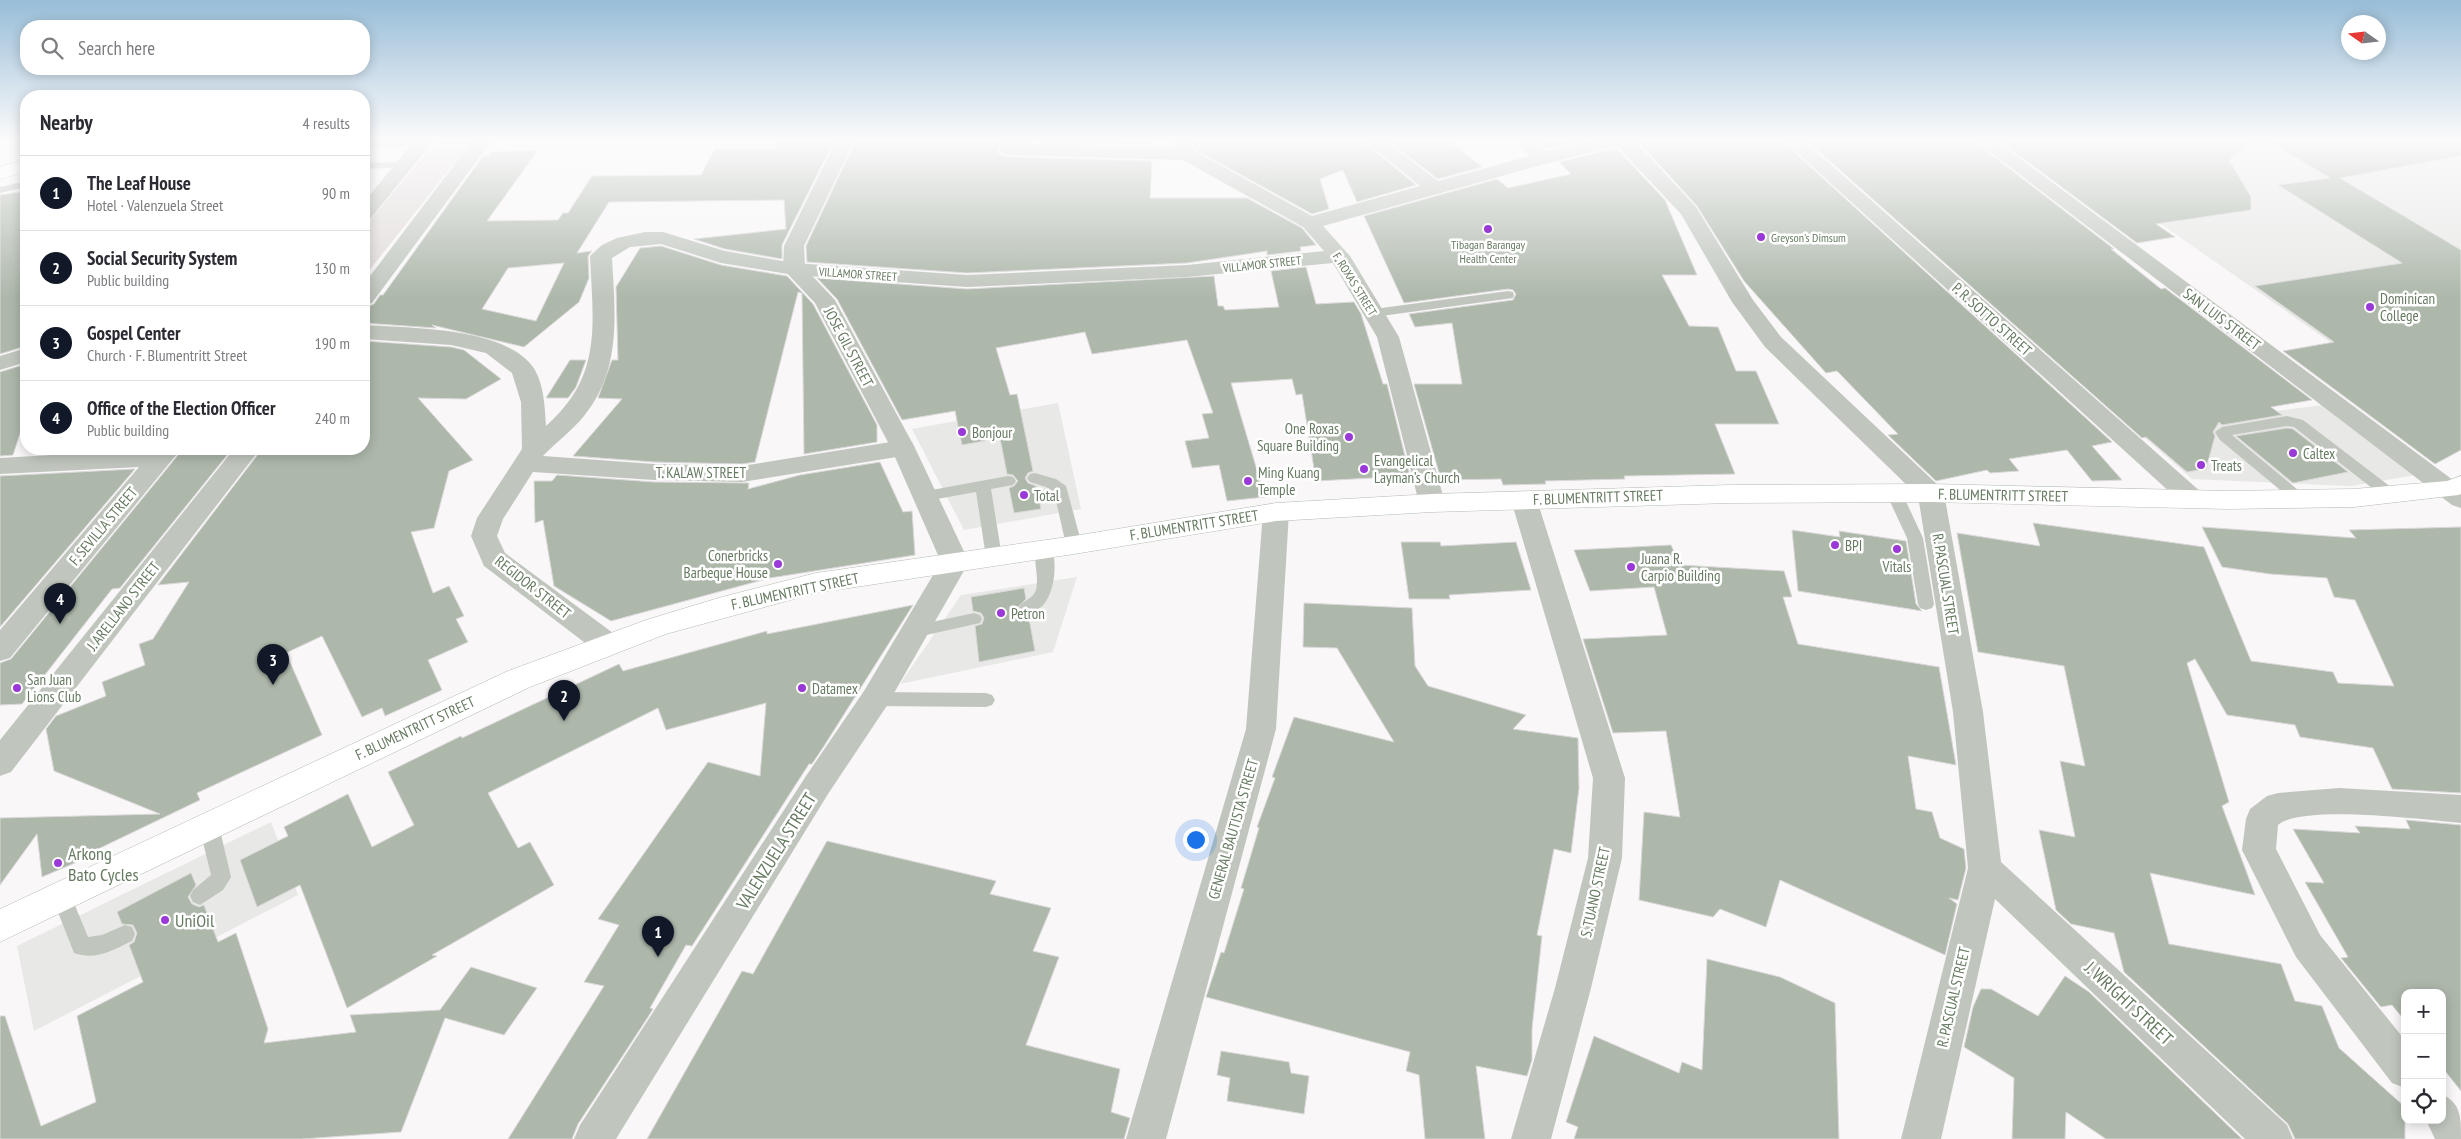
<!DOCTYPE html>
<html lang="en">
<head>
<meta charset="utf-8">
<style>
	:root { --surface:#fff; --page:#f2f2f3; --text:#2b2b33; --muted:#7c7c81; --line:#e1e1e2; --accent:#111827 }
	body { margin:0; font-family:"PT Sans Narrow",sans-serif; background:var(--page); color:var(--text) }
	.controls { position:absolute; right:15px; bottom:15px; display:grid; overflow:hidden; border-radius:10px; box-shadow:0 2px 12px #0003 }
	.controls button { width:45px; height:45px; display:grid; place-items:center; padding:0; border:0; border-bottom:1px solid var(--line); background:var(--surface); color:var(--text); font:25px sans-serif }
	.compass { position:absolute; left:2341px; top:15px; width:45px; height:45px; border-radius:50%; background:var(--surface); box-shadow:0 2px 12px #0003; rotate:284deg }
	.you { position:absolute; left:1195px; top:839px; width:18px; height:18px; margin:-12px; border:4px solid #fff; border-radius:50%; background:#1a73e8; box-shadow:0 0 0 8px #1a73e833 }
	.badge { display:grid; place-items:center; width:32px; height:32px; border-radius:50%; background:var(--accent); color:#fff; font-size:16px; font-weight:700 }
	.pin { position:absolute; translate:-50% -41px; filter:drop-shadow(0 1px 2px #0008) }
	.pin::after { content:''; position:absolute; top:26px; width:18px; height:15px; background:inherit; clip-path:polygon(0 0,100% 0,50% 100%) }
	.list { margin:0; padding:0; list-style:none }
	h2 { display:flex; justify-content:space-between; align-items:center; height:65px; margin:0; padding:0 20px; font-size:21px }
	h2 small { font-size:16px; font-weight:400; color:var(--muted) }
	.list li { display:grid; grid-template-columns:32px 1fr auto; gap:15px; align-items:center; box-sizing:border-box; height:75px; padding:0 20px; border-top:1px solid var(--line) }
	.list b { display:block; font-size:19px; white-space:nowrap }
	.list p { margin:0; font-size:16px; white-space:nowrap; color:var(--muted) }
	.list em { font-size:16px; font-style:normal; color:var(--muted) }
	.icon { flex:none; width:28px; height:28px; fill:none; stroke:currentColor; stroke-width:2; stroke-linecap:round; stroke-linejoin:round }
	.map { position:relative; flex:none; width:2461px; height:1139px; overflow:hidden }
	.search { position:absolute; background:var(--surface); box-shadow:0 2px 12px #0003; left:20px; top:20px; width:350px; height:55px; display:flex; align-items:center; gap:12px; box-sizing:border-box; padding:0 18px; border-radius:20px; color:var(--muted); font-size:19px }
	.panel { position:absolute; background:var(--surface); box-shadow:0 2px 12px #0003; left:20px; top:90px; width:350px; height:365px; border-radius:20px }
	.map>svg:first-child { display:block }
	.built { fill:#e8e8e6 }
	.green { fill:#e0dad9 }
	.building { fill:#adb7aa; stroke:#dbd9da; fill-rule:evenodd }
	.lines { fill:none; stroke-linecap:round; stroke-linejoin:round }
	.secondary-casing { stroke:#b3bbb1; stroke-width:1 }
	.service { fill:#c0c6be; fill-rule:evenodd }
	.minor { fill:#c0c6be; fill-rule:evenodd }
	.tertiary { fill:#c0c6be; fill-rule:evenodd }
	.secondary { fill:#fff; fill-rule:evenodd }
	.poi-dot { fill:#9a39d8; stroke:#fff; stroke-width:2 }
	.labels { text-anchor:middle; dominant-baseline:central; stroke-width:5; stroke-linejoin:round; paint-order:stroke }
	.far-poi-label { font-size:12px; fill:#667a61; stroke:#fff; text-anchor:start }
	.far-street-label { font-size:12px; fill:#667a61; stroke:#fff }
	.poi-label { font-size:15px; fill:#667a61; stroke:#fff; text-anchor:start }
	.street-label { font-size:15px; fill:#667a61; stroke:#fff }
	.near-street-label { font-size:18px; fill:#667a61; stroke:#fff }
	.near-poi-label { font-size:18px; fill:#667a61; stroke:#fff; text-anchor:start }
</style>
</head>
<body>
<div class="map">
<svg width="2461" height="1139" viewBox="0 0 2461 1139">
	<rect width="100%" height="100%" fill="#f9f7f8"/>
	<g class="built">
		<polygon points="2039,139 2461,139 2461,428 2356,360"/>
		<polygon points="2103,401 2252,414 2323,405 2415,475 2351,486 2192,479"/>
		<polygon points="1058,403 1081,509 964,530 912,429"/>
		<polygon points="1077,577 1053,652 900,684 961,595"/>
		<polygon points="271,822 298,895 34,1031 17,946"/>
	</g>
	<polygon class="green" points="472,141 364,277 364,227 435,143"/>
	<g class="building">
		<polygon points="875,139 1153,139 1152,145 1008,141 1000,143 997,150 1000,155 1008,157 1152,161 1150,198 1247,198 1302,228 1316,245 1300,247 1301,251 1267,255 1267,251 1187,263 967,273 807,262 806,246 856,140"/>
		<polygon points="1191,139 1360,139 1416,185 1357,202 1343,170 1320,179 1329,209 1312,214 1196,150"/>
		<polygon points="1386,139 1447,139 1482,167 1438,179"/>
		<polygon points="1538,139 1592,139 1548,149"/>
		<polygon points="1636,139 1780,139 2112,442 2092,446 2122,480 2092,481 2067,450 2009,459 2019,471 1990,473 1987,470 1936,481 1888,435 1898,434 1837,371 1826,373 1744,281 1697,206"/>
		<polygon points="1805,139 1971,139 2114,249 2111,249 2161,289 2165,288 2312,400 2271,407 2282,415 2222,425 2219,422 2213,432 2215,436 2206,469 2187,472 2146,437 2142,438"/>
		<polygon points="1997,139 2254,139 2229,160 2251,197 2251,210 2156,224 2175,237 2137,243"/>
		<polygon points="2265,139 2461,139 2461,156 2340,178 2461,250 2461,450 2435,464 2283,351 2334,342 2255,286 2402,263 2278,185 2330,178"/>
		<path d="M778 141H834L782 245V259L725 249 694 239 786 229 784 200 609 202 577 253 592 251 588 256 589 278 579 302 524 347 432 325 436 328 364 323V313L369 306 374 304 380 295H383L483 156H489L491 152 538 150 487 221 558 220 563 213H568L592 176 701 175 715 149H774ZM564 263 536 321 482 309 508 268Z"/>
		<polygon points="1616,148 1665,200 1697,275 1662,275 1689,326 1718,327 1736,371 1756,371 1779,424 1715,424 1735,474 1624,476 1625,479 1545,481 1546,484 1503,485 1501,479 1441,480 1414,384 1462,384 1452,323 1415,327 1409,314 1513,300 1516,294 1513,290 1508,289 1404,303 1364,216 1497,179 1508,188 1571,174 1559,162"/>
		<polygon points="26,191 26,346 0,354 0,195"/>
		<polygon points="661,246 721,265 787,276 813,304 877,425 877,442 804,454 802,293 798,292 755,462 742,464 654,462 573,456 622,399 598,398 612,360 618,360 616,287 640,248"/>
		<polygon points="1306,267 1316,304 1354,302 1361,314 1383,384 1387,384 1410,476 1316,481 1302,394 1296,395 1292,379 1231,383 1265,497 1227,501 1219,465 1192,468 1185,441 1209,438 1202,414 1213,413 1187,340 1092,354 1085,332 996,348 1010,395 1017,394 1033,471 1028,473 1025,478 1028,483 1036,486 1041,509 1014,513 1009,488 1014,486 1018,481 1013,475 1007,474 1000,438 962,445 955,411 902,420 837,299 817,278 967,289 1214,276 1218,306 1223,306 1225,310 1279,307 1271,271"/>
		<polygon points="364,341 451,347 464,350 501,379 466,399 418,398 473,460 449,471 434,528 411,532 433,593 449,586 464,616 456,619 468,642 428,660 442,690 385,716 382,708 362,717 322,636 286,653 322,735 197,793 200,800 98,849 98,853 42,877 37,834 0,885 0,818 160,814 54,771 46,729 56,716 106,696 102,682 145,665 139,644 153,639 189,582 158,585 262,449 364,449"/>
		<polygon points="570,360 586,360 576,387 568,398 546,398"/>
		<polygon points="26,364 26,415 13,455 0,456 0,372"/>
		<polygon points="2287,428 2293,429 2348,472 2293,483 2236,436"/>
		<polygon points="183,449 232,449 120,588 112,589 22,704 0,705 0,663 11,659"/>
		<polygon points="880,462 903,512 912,511 915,555 770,578 611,621 554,586 543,520 535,523 534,481 552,481 557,475 654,482 749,483 748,489 800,475"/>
		<polygon points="135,469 0,627 0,476"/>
		<polygon points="2033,523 2204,547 2251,661 2333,672 2338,683 2394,686 2355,600 2334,597 2327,578 2270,574 2222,567 2202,527 2356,538 2349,530 2461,527 2461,793 2392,789 2373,748 2300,737 2295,725 2227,715 2195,659 2187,663 2229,802 2222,806 2255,895 2150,873 2169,944 2281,964 2295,1001 2322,1006 2339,1048 2405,1107 2405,1139 2295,1139 2288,1124 2124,972 2114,933 2071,924 2056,910 2039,830 2075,837 2060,761 2085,766 2064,666 1978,652 1957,533 2040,546"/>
		<polygon points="1792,530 1840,537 1839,531 1906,541 1916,604 1922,611 1798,591"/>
		<polygon points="1401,542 1440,542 1441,546 1516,542 1531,590 1449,595 1450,599 1409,599"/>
		<polygon points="1671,545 1680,565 1784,571 1792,597 1783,597 1798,644 1939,667 1956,765 1908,756 1916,809 1932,812 1940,838 1964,849 1966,868 1958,900 1949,898 1957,904 1945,955 1780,880 1766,927 1720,909 1713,917 1639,900 1644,812 1680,817 1666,731 1613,733 1583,639 1667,635 1654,587 1590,591 1574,550"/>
		<polygon points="1024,588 1026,599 1017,608 1021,613 1028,613 1035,651 979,662 975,626 982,624 984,618 981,613 973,611 971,597"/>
		<polygon points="1304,603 1412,608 1415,666 1428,686 1526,715 1513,729 1578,738 1579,788 1571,853 1554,849 1537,935 1542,936 1532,1029 1532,1060 1527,1076 1476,1066 1485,1139 1425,1139 1419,1075 1406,1071 1410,1052 1206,997 1221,952 1224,953 1244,889 1241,888 1259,828 1257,827 1275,778 1272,777 1294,717 1394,742 1337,648 1303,647"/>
		<polygon points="913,605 824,746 812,764 809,764 692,946 686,945 650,1008 653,1009 648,1017 578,1124 572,1139 508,1139 604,986 584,982 619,925 598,919 708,762 760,776 766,703 666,730 658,708 488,793 518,848 530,842 554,885 432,955 437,956 347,1008 300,885 257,907 240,860 288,836 284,827 348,794 372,847 414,825 388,772 461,736 462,738 619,664 623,671 767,631 767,634"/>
		<polygon points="2406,820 2461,825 2461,1091 2442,1067 2442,993 2405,993 2405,1021 2392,1005 2381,1007 2341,958 2348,957 2305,882 2324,883 2293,829 2360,833 2355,826 2410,829"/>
		<polygon points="827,841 996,881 990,894 1051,908 1033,951 1059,957 1026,1045 1120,1069 1111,1112 1130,1118 1124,1139 647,1139 742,971 753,974"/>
		<polygon points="191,873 196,885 188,897 192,904 199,907 204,905 218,942 236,933 268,1029 264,1043 356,1032 350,1015 440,1010 471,967 537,988 504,1035 445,1018 401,1132 302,1139 0,1139 0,1016 5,1016 41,1126 96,1102 77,1016 143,982 129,945 134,942 137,933 133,925 122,924 117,912"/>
		<polygon points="1707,959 1780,977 1835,1003 1839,1139 1574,1139 1578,1127 1566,1122 1594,1036 1679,1073 1682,1062 1702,1070"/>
		<polygon points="2065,976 2089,992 2242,1139 2106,1139 2066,1112 2065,1139 2012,1139 2014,1078 1964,1047 1973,1007 1981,989 1991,989 2038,1016"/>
		<polygon points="1221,1051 1289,1062 1291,1073 1309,1076 1304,1114 1227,1101 1230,1078 1217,1075"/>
	</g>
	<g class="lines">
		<defs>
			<g id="secondary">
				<polygon points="26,160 26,172 0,179 0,167"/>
				<polygon points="2461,476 2461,494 2458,495 2354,507 2228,509 1931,502 1730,503 1432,512 1276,521 1074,554 816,593 666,634 530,687 0,942 0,909 508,671 646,620 722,597 816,573 1074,536 1276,503 1432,494 1730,485 1931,484 2228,491 2354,489 2447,481"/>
			</g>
		</defs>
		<use href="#secondary" class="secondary-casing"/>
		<g class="service">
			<polygon points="404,162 408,163 408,167 364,169 364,163"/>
			<polygon points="26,181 26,187 0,193 0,187"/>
			<polygon points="1508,291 1513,292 1514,295 1513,298 1374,317 1367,313 1374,309"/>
			<polygon points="2287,416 2303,420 2396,491 2399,495 2396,499 2386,499 2294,427 2287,426 2232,435 2310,500 2307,504 2297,504 2220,440 2215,432 2222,427"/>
			<polygon points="1035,473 1056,479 1066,486 1082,545 1080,549 1068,549 1066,545 1054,492 1046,487 1030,482 1027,478 1030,474"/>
			<polygon points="1008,476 1013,477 1016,481 1013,485 991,489 1002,557 1000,561 988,561 986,557 976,492 926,501 921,500 918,496 921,492 926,491"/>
			<polygon points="1894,488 1899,489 1902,493 1923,538 1934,604 1932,608 1926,610 1920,608 1918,604 1907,538 1886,493 1889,489"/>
			<path d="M1044 543 1050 545C1061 564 1053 621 1021 611L1019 607C1023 600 1033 599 1036 590 1040 576 1031 557 1038 545Z"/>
			<polygon points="974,613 980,615 982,619 980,623 913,638 907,636 904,632 907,628 913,626"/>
			<polygon points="875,692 986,693 992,695 995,700 992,705 986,707 875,706 869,704 866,699 869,694"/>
			<polygon points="209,818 216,820 219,826 231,877 223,890 200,905 193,902 190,896 193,890 211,875 199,826 202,820"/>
			<path d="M62 888 69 891 88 937 102 935 125 925 132 927 135 934 132 941C113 950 95 961 74 953L52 897 55 891Z"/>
		</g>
		<g class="minor">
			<polygon points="364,139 435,139 371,218 364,220 364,202 411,145 364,149"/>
			<polygon points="474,139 493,139 372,303 364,305 364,284"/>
			<path d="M1171 139H1189L1195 151 1312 216 1420 186 1362 139H1383L1438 181 1530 156 1515 139H1535L1547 151 1600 139H1633L1696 207 1753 300 1781 337 1940 487 1944 493 1983 712 2001 862 2287 1125 2293 1139H2245L1995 899 1941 1139H1901L1968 868 1953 712 1918 496 1765 347 1732 302 1681 214 1617 146 1548 163 1323 226 1350 256 1399 337 1445 503 1441 509 1432 512 1423 509 1419 503 1377 337 1333 263 1187 277 967 287 794 275 721 263 661 244 630 247 612 258C615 314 622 369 584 416 572 431 556 442 543 456L654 464 742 466 903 440 912 442 915 448 912 454 903 456 742 482 654 480 533 472 503 519 497 536 505 553 617 636 622 644 617 652 607 655 597 652 484 566 471 536 477 518 522 449 521 402 512 373 486 353 451 345 364 339V325C410 328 504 327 533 367 544 383 545 408 546 426 603 376 593 324 590 256L602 245 617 238 645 232H663L725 251 794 263 967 275 1187 265 1324 251 1303 227 1183 160 1008 155 1001 153 999 149 1001 145 1008 143 1175 148Z"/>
			<polygon points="1782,139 1802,139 2202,493 2206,499 2202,505 2193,508 2184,505"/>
			<polygon points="1973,139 1994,139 2461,486 2461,508 2452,505"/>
			<polygon points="26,348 26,362 0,370 0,356"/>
			<polygon points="155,449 181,449 10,658 0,661 0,630 139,467 0,474 0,458"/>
			<polygon points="234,449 260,449 11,772 0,776 0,740"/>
			<polygon points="1524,491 1533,494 1537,500 1625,778 1622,858 1591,988 1551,1139 1511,1139 1555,988 1588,858 1593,778 1511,500 1515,494"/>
			<polygon points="1276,503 1285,506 1289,512 1276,729 1166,1139 1126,1139 1246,729 1263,512 1267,506"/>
			<polygon points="955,552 965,555 969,562 886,707 828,794 616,1139 574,1139 580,1125 806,776 864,691 945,555"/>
			<path d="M2339 788 2461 795V823C2425 820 2303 804 2278 825L2276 849 2320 935 2405 1040V1088L2392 1083 2296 957 2242 850 2246 819 2250 809 2267 796 2278 793Z"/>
			<path d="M2442 1094C2461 1104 2461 1116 2461 1139H2435L2426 1120H2442Z"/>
		</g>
		<polygon class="tertiary" points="837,139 855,139 804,246 805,268 835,300 915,448 969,562 965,569 955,572 945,569 941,562 891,448 815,303 783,269 784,246"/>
		<use href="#secondary" class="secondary"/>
	</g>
	<linearGradient id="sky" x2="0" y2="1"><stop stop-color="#98bdd7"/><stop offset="0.47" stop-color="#fcfbfc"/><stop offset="1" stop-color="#fcfbfc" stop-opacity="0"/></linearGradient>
	<rect width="2461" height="298" fill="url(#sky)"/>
	<g class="poi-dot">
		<circle cx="1488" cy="229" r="5"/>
		<circle cx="1761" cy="237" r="5"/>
		<circle cx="2370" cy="307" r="5"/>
		<circle cx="962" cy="432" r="5"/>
		<circle cx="1349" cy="437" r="5"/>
		<circle cx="2293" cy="453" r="5"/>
		<circle cx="2201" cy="465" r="5"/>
		<circle cx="1364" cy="469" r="5"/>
		<circle cx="1248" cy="481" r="5"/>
		<circle cx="1024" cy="495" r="5"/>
		<circle cx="1835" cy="545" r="5"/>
		<circle cx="1897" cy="549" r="5"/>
		<circle cx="778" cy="564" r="5"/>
		<circle cx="1631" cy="567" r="5"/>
		<circle cx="1001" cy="613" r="5"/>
		<circle cx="17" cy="688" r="5"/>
		<circle cx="802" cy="688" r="5"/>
		<circle cx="58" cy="863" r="5"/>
		<circle cx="165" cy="920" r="5"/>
	</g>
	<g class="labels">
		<g class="far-poi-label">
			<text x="1771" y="237">Greyson's Dimsum</text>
			<text x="1488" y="244" text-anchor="middle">Tibagan Barangay<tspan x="1488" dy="14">Health Center</tspan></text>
		</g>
		<g class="far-street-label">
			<text transform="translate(1262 264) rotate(-6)">VILLAMOR STREET</text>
			<text transform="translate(858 274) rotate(4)">VILLAMOR STREET</text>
			<text transform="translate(1355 284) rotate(58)">F. ROXAS STREET</text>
		</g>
		<g class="poi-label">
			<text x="2380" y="298">Dominican<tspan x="2380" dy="17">College</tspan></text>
			<text x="1339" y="428" text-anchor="end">One Roxas<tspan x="1339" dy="17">Square Building</tspan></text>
			<text x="972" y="432">Bonjour</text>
			<text x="2303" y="453">Caltex</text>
			<text x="1374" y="460">Evangelical<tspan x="1374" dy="17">Layman’s Church</tspan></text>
			<text x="2211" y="465">Treats</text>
			<text x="1258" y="472">Ming Kuang<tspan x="1258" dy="17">Temple</tspan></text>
			<text x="1034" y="495">Total</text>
			<text x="1845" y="545">BPI</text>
			<text x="768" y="555" text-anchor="end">Conerbricks<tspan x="768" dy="17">Barbeque House</tspan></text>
			<text x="1641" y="558">Juana R.<tspan x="1641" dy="17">Carpio Building</tspan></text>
			<text x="1897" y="566" text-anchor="middle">Vitals</text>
			<text x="1011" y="613">Petron</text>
			<text x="27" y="679">San Juan<tspan x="27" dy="17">Lions Club</tspan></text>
			<text x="812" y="688">Datamex</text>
		</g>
		<g class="street-label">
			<text transform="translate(1992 319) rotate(42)">P. R. SOTTO STREET</text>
			<text transform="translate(2222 319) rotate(37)">SAN LUIS STREET</text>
			<text transform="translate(849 347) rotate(62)">JOSE GIL STREET</text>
			<text x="701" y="472">T. KALAW STREET</text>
			<text transform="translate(2003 495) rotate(1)">F. BLUMENTRITT STREET</text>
			<text transform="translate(1598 497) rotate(-2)">F. BLUMENTRITT STREET</text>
			<text transform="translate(1194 525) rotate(-9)">F. BLUMENTRITT STREET</text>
			<text transform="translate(103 526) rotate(-50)">F. SEVILLA STREET</text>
			<text transform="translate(1946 584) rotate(81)">R. PASCUAL STREET</text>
			<text transform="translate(533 587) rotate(38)">REGIDOR STREET</text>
			<text transform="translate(795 591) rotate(-12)">F. BLUMENTRITT STREET</text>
			<text transform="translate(123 606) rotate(-52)">J. ARELLANO STREET</text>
			<text transform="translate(415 728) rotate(-25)">F. BLUMENTRITT STREET</text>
			<text transform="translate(1233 829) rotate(-74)">GENERAL BAUTISTA STREET</text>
			<text transform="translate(1595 892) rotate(-78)">S. TUANO STREET</text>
			<text transform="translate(1953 997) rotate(-77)">R. PASCUAL STREET</text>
		</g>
		<g class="near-street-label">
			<text transform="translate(776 851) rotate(-58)">VALENZUELA STREET</text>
			<text transform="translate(2129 1003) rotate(43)">J. WRIGHT STREET</text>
		</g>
		<g class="near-poi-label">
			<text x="68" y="853">Arkong<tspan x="68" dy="21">Bato Cycles</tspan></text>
			<text x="175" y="920">UniOil</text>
		</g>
	</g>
</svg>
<div class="controls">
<button>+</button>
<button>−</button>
<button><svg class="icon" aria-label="locate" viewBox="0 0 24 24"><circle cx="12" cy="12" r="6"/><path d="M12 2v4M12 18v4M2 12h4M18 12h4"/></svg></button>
</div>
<svg class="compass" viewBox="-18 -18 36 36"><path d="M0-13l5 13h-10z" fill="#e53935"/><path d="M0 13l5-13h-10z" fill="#7c7c81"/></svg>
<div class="you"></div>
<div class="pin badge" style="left:658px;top:957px">1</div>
<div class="pin badge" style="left:564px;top:721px">2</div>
<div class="pin badge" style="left:273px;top:685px">3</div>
<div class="pin badge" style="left:60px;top:624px">4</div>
<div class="search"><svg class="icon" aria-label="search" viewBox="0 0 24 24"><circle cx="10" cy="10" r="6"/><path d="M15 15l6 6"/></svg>Search here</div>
<section class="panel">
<h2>Nearby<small>4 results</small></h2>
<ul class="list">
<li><span class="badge">1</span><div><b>The Leaf House</b><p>Hotel · Valenzuela Street</p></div><em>90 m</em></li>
<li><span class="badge">2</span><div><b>Social Security System</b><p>Public building</p></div><em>130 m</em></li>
<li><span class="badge">3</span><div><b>Gospel Center</b><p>Church · F. Blumentritt Street</p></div><em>190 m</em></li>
<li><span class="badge">4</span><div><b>Office of the Election Officer</b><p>Public building</p></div><em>240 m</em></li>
</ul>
</section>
</div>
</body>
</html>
